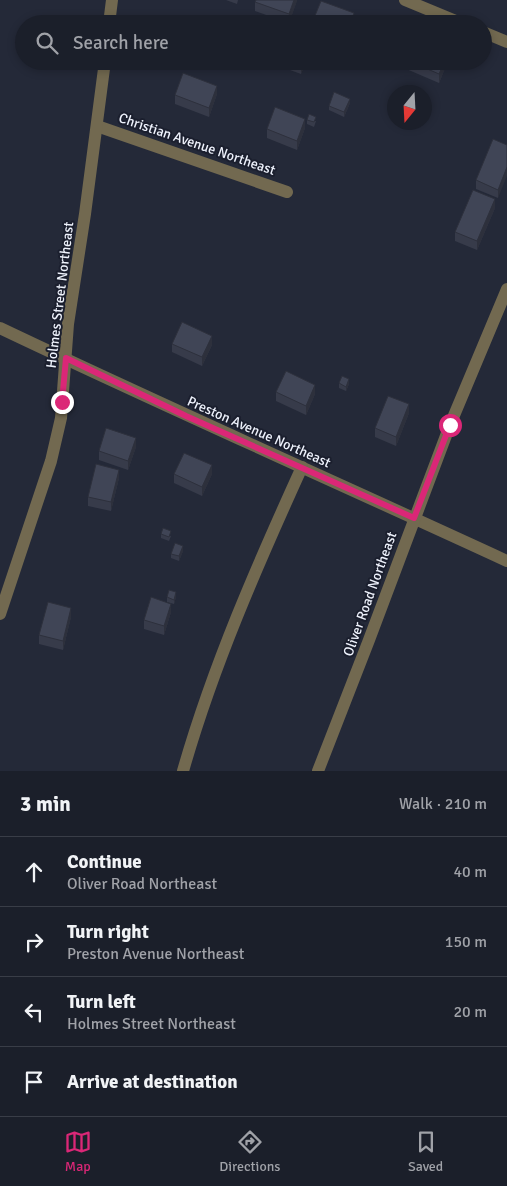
<!DOCTYPE html>
<html lang="en">
<head>
<meta charset="utf-8">
<style>
	:root { --surface:#1b1f2a; --page:#242732; --text:#f1f3f6; --muted:#a0a2a8; --line:#393d47; --accent:#db2777 }
	body { margin:0; font-family:Signika,sans-serif; background:var(--page); color:var(--text) }
	.compass { position:absolute; left:387px; top:85px; width:45px; height:45px; border-radius:50%; background:var(--surface); box-shadow:0 2px 8px #0003; rotate:198deg }
	.stop { position:absolute; width:15px; height:15px; margin:-11px; border:4px solid #db2777; border-radius:50%; background:#fff }
	.stop.end { background:#db2777; border-color:#fff; box-shadow:0 1px 5px #0008 }
	.list { margin:0; padding:0; list-style:none }
	h2 { display:flex; justify-content:space-between; align-items:center; height:65px; margin:0; padding:0 20px; font-size:21px }
	h2 small { font-size:16px; font-weight:400; color:var(--muted) }
	.list li { display:grid; grid-template-columns:32px 1fr auto; gap:15px; align-items:center; box-sizing:border-box; height:70px; padding:0 20px; border-top:1px solid var(--line) }
	.list b { display:block; font-size:19px; white-space:nowrap }
	.list p { margin:0; font-size:16px; white-space:nowrap; color:var(--muted) }
	.list em { font-size:16px; font-style:normal; color:var(--muted) }
	.icon { flex:none; width:28px; height:28px; fill:none; stroke:currentColor; stroke-width:2; stroke-linecap:round; stroke-linejoin:round }
	.map { position:relative; flex:none; width:507px; height:771px; overflow:hidden }
	.search { position:absolute; background:var(--surface); box-shadow:0 2px 8px #0003; left:15px; right:15px; top:15px; height:55px; display:flex; align-items:center; gap:12px; box-sizing:border-box; padding:0 18px; border-radius:28px; color:var(--muted); font-size:19px }
	.sheet { height:345px; background:var(--surface) }
	nav { display:flex; justify-content:space-around; align-items:center; box-sizing:border-box; height:70px; border-top:1px solid var(--line); background:var(--surface); font-size:14px; color:var(--muted) }
	nav a { display:grid; justify-items:center; gap:2px }
	nav .on { color:var(--accent) }
	.map>svg:first-child { display:block }
	.lines { fill:none; stroke-linecap:round; stroke-linejoin:round }
	.minor { stroke:#726950; stroke-width:12 }
	.wall { fill:#373b4a }
	.shaded-wall { fill:#2d303c }
	.building { fill:#404556; stroke:#2d303c }
	.route { stroke:#db2777; stroke-width:6 }
	.labels { text-anchor:middle; dominant-baseline:central; stroke-width:4; stroke-linejoin:round; paint-order:stroke }
	.street-label { font-size:14px; fill:#eef2fc; stroke:#1b1f2e }
</style>
</head>
<body>
<div class="map">
<svg width="507" height="771" viewBox="0 0 507 771">
	<rect width="100%" height="100%" fill="#242938"/>
	<g class="lines">
		<g class="minor">
			<polyline points="405,0 463,24"/>
			<polyline points="109,24 112,0"/>
			<polyline points="483,32 507,42"/>
			<polyline points="97,126 287,192"/>
			<path d="M0 328C168 408 338 483 507 561"/>
			<polyline points="0,614 51,461 61,418 68,324 85,214 105,61"/>
			<path d="M183 771C213 666 257 566 302 467"/>
			<polyline points="318,771 369,640 450,425 507,289"/>
		</g>
	</g>
	<g class="wall">
		<polygon points="226,0 238,0 237,4"/>
		<polygon points="297,0 289,23 255,11 255,2"/>
		<polygon points="174,61 185,61 182,68 174,66"/>
		<polygon points="404,61 448,61 439,83 404,68"/>
		<polygon points="290,65 304,66 301,74 290,70"/>
		<polygon points="217,94 209,117 175,104 175,95"/>
		<polygon points="350,103 344,117 329,110 329,106"/>
		<polygon points="307,120 316,121 314,127 307,124"/>
		<polygon points="305,128 297,150 267,138 267,129"/>
		<polygon points="507,145 498,198 476,189 476,180"/>
		<polygon points="495,208 477,250 455,241 455,232"/>
		<polygon points="172,344 212,345 202,366 172,352"/>
		<polygon points="339,383 349,384 346,391 339,388"/>
		<polygon points="276,392 315,394 306,415 276,401"/>
		<polygon points="409,413 396,446 375,437 375,428"/>
		<polygon points="136,447 128,470 99,460 99,451"/>
		<polygon points="174,474 212,474 202,496 174,483"/>
		<polygon points="119,478 111,511 88,506 88,497"/>
		<polygon points="161,534 171,536 169,541 161,538"/>
		<polygon points="183,551 179,561 171,558 171,554"/>
		<polygon points="167,597 176,597 174,604 167,602"/>
		<polygon points="171,612 164,635 144,629 144,620"/>
		<polygon points="71,617 63,650 39,644 39,635"/>
	</g>
	<g class="shaded-wall">
		<polygon points="294,0 297,0 297,1 289,23 289,14"/>
		<polygon points="354,13 354,24 350,24"/>
		<polygon points="304,61 304,66 301,74 301,69"/>
		<polygon points="445,61 448,61 439,83 439,74"/>
		<polygon points="217,86 217,94 209,117 209,108"/>
		<polygon points="350,99 350,103 344,117 344,112"/>
		<polygon points="305,119 305,128 297,150 297,141"/>
		<polygon points="507,167 507,176 498,198 498,190"/>
		<polygon points="495,199 495,208 477,250 477,241"/>
		<polygon points="212,336 212,345 202,366 202,357"/>
		<polygon points="349,379 349,384 346,391 346,387"/>
		<polygon points="315,385 315,394 306,415 306,406"/>
		<polygon points="409,404 409,413 396,446 396,437"/>
		<polygon points="136,438 136,447 128,470 128,461"/>
		<polygon points="212,465 212,474 202,496 202,487"/>
		<polygon points="119,470 119,478 111,511 111,502"/>
		<polygon points="183,546 183,551 179,561 179,556"/>
		<polygon points="176,592 176,597 174,604 174,600"/>
		<polygon points="171,604 171,612 164,635 164,626"/>
		<polygon points="71,608 71,617 63,650 63,641"/>
	</g>
	<g class="building">
		<polygon points="256,0 294,0 289,14 255,2"/>
		<polygon points="321,1 354,13 350,24 312,23"/>
		<polygon points="174,61 183,61 182,64"/>
		<polygon points="292,61 304,61 301,69 290,65"/>
		<polygon points="409,61 445,61 439,74"/>
		<polygon points="183,73 217,86 209,108 175,95"/>
		<polygon points="334,92 350,99 344,112 329,106"/>
		<polygon points="275,107 305,119 297,141 267,129"/>
		<polygon points="309,114 316,117 314,122 307,120"/>
		<polygon points="493,139 507,145 507,167 498,190 476,180"/>
		<polygon points="473,190 495,199 477,241 455,232"/>
		<polygon points="182,322 212,336 202,357 172,344"/>
		<polygon points="286,371 315,385 306,406 276,392"/>
		<polygon points="342,376 349,379 346,387 339,383"/>
		<polygon points="388,396 409,404 396,437 375,428"/>
		<polygon points="106,428 136,438 128,461 99,451"/>
		<polygon points="184,453 212,465 202,487 174,474"/>
		<polygon points="96,464 119,470 111,502 88,497"/>
		<polygon points="163,528 171,531 169,537 161,534"/>
		<polygon points="175,543 183,546 179,556 171,554"/>
		<polygon points="169,590 176,592 174,600 167,597"/>
		<polygon points="151,597 171,604 164,626 144,620"/>
		<polygon points="48,602 71,608 63,641 39,635"/>
	</g>
	<g class="lines">
		<polyline class="route" points="62,402 66,358 186,416 414,518 450,425"/>
	</g>
	<g class="labels">
		<g class="street-label">
			<text transform="translate(197 144) rotate(19)">Christian Avenue Northeast</text>
			<text transform="translate(60 295) rotate(-83)">Holmes Street Northeast</text>
			<text transform="translate(259 432) rotate(24)">Preston Avenue Northeast</text>
			<text transform="translate(370 594) rotate(-70)">Oliver Road Northeast</text>
		</g>
	</g>
</svg>
<svg class="compass" viewBox="-18 -18 36 36"><path d="M0-13l5 13h-10z" fill="#e53935"/><path d="M0 13l5-13h-10z" fill="#a0a2a8"/></svg>
<div class="stop" style="left:450px;top:425px"></div>
<div class="stop end" style="left:62px;top:402px"></div>
<div class="search"><svg class="icon" aria-label="search" viewBox="0 0 24 24"><circle cx="10" cy="10" r="6"/><path d="M15 15l6 6"/></svg>Search here</div>
</div>
<section class="sheet">
<h2>3 min<small>Walk · 210 m</small></h2>
<ul class="list">
<li><svg class="icon" aria-label="ahead" viewBox="0 0 24 24"><path d="M12 20V5M6 11l6-6 6 6"/></svg><div><b>Continue</b><p>Oliver Road Northeast</p></div><em>40 m</em></li>
<li><svg class="icon" aria-label="right" viewBox="0 0 24 24"><path d="M7 20v-9h11M14 6l5 5-5 5"/></svg><div><b>Turn right</b><p>Preston Avenue Northeast</p></div><em>150 m</em></li>
<li><svg class="icon" aria-label="left" viewBox="0 0 24 24"><path d="M17 20v-9H6M10 6l-5 5 5 5"/></svg><div><b>Turn left</b><p>Holmes Street Northeast</p></div><em>20 m</em></li>
<li><svg class="icon" aria-label="arrive" viewBox="0 0 24 24"><path d="M6 21V4h12l-3 4 3 4H6"/></svg><div><b>Arrive at destination</b></div></li>
</ul>
</section>
<nav>
<a class="on"><svg class="icon" aria-label="map" viewBox="0 0 24 24"><path d="M3 6l6-2 6 2 6-2v14l-6 2-6-2-6 2zM9 4v14M15 6v14"/></svg>Map</a>
<a><svg class="icon" aria-label="directions" viewBox="0 0 24 24"><path d="M12 3l9 9-9 9-9-9zM9 14v-3h6M13 9l2 2-2 2"/></svg>Directions</a>
<a><svg class="icon" aria-label="saved" viewBox="0 0 24 24"><path d="M7 4h10v16l-5-4-5 4z"/></svg>Saved</a>
</nav>
</body>
</html>
